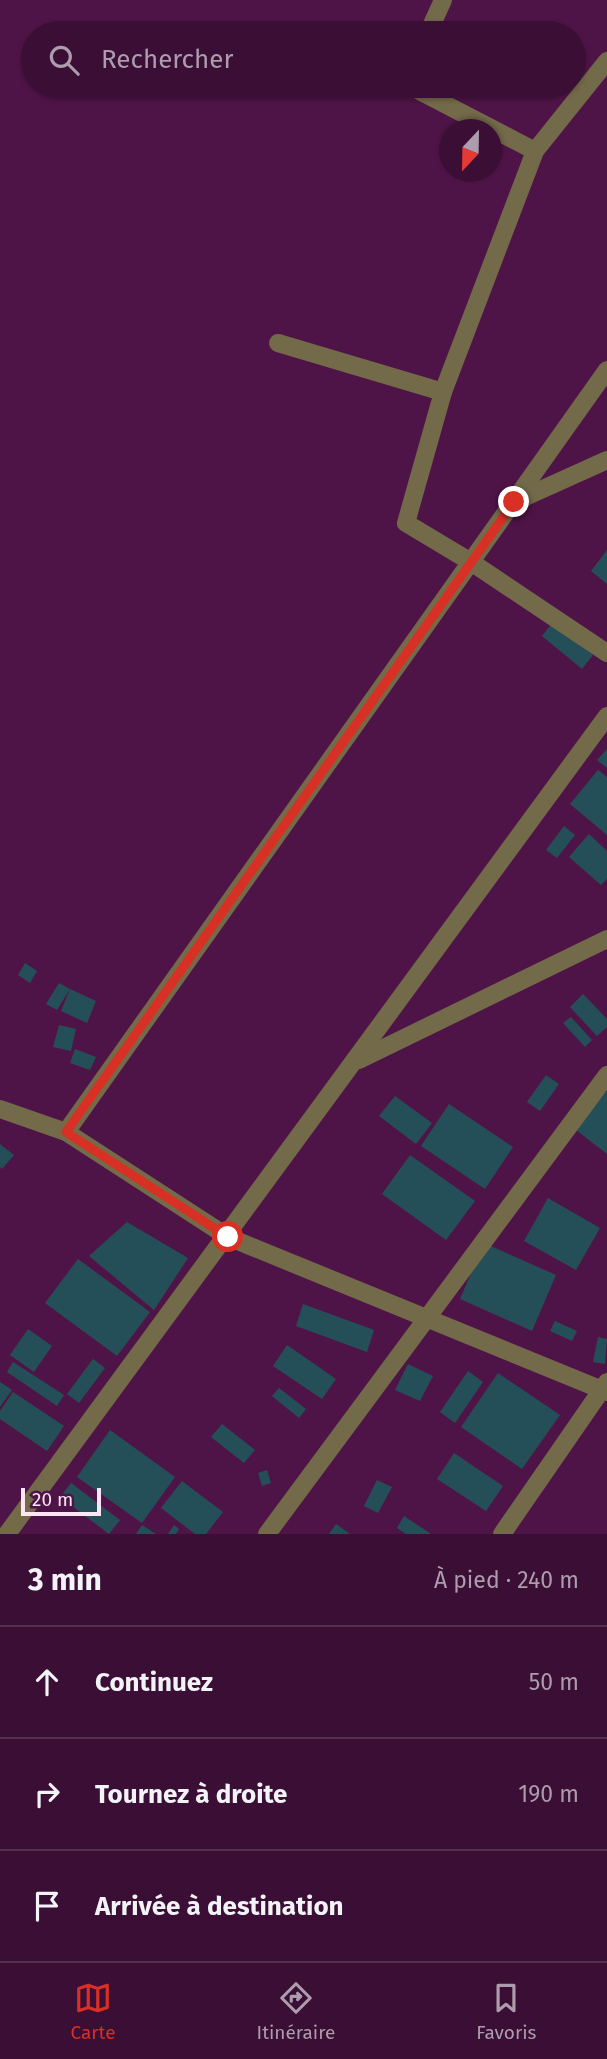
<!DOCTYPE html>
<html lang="fr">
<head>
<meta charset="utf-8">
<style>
	:root { --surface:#3b0f35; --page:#461d41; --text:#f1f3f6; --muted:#ac9cad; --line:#542f50; --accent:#d93025 }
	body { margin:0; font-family:"Fira Sans",sans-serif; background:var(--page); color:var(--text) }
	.compass { position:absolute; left:439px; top:119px; width:63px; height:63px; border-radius:50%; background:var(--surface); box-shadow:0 2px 5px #0004; rotate:202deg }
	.scale { position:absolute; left:21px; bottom:18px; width:80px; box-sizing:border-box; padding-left:7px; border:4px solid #fbe5f6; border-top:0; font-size:19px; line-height:24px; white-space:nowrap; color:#fbe5f6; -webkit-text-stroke:5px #4f1447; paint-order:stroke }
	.stop { position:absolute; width:21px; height:21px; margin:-16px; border:5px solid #d93025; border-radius:50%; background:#fff }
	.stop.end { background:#d93025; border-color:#fff; box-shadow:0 2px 7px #0008 }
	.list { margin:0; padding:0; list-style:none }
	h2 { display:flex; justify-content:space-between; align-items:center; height:91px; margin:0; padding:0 28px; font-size:30px }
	h2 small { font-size:23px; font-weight:400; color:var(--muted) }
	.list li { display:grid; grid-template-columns:46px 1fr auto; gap:21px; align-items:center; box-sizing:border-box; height:112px; padding:0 28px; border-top:2px solid var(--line) }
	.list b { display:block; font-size:26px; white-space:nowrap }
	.list em { font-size:23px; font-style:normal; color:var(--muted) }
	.icon { flex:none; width:38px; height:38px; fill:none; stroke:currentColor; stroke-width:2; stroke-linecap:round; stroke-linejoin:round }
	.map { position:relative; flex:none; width:607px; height:1534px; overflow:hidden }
	.search { position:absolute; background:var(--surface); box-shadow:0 2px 5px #0004; left:21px; right:21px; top:21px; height:77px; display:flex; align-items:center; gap:18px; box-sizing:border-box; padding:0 24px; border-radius:38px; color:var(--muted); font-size:26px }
	.sheet { height:427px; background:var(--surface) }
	nav { display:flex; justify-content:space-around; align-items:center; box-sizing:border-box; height:98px; border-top:2px solid var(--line); background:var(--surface); font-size:19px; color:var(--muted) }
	nav a { display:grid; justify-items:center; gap:4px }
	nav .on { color:var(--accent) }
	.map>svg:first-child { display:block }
	.building { fill:#254f58 }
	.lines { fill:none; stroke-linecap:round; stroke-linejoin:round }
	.minor { stroke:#736a49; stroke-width:18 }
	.route { stroke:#d93025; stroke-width:9 }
</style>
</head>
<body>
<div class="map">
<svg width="607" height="1534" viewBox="0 0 607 1534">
	<rect width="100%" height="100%" fill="#4f1447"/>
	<g class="building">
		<polygon points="607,550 607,584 591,571"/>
		<polygon points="553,622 593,655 582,669 542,636"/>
		<polygon points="607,749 607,768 597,760"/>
		<polygon points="598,770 607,777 607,835 570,804"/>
		<polygon points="564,826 575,835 557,858 546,850"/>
		<polygon points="589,834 607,851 607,879 601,885 569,857"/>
		<polygon points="25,963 37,971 30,983 18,975"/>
		<polygon points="59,983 70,989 57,1010 46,1004"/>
		<polygon points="70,989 96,1001 87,1023 61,1011"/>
		<polygon points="583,994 607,1019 607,1027 597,1036 570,1007"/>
		<polygon points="571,1017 592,1040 585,1047 563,1023"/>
		<polygon points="59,1025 76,1029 71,1051 53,1047"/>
		<polygon points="75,1049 96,1057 90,1070 70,1063"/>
		<polygon points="546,1075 559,1084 540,1111 527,1102"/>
		<polygon points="603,1089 607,1092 607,1154 576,1130"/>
		<polygon points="395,1096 432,1123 416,1144 379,1116"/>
		<polygon points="449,1104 513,1147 485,1189 421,1146"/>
		<polygon points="0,1144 14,1155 2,1169 0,1167"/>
		<polygon points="410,1155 475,1201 446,1240 382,1194"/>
		<polygon points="548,1198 600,1228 576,1270 524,1241"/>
		<polygon points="127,1222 188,1258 154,1310 89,1256"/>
		<polygon points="484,1243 556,1275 532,1331 460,1299"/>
		<polygon points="78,1259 150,1312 117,1356 45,1303"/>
		<polygon points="303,1304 374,1330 367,1352 296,1326"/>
		<polygon points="555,1321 577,1331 572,1341 550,1331"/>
		<polygon points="28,1329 52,1346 34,1372 10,1355"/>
		<polygon points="598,1337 607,1339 605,1364 593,1362"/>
		<polygon points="287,1345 336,1379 322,1399 273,1366"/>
		<polygon points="93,1359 105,1368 79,1403 67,1394"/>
		<polygon points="13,1362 64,1395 57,1406 7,1372"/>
		<polygon points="408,1364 433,1376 420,1401 395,1390"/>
		<polygon points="468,1371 483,1382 455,1423 440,1412"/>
		<polygon points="498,1373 560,1415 522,1469 461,1427"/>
		<polygon points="0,1382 12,1390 0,1407"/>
		<polygon points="279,1388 306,1409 299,1418 272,1396"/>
		<polygon points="13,1392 64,1426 47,1451 0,1419 0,1411"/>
		<polygon points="222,1424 255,1450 244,1463 211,1437"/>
		<polygon points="110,1430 175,1477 142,1523 77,1477"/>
		<polygon points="454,1453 503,1486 486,1511 437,1479"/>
		<polygon points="267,1470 271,1483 262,1486 258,1473"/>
		<polygon points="377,1480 392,1487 378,1513 364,1506"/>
		<polygon points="182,1481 223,1512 206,1534 195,1534 161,1508"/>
		<polygon points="71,1483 120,1520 109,1534 60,1497"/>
		<polygon points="404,1516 431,1534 406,1534 397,1528"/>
		<polygon points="336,1524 350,1534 329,1534"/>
		<polygon points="142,1525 156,1534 136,1534"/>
		<polygon points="174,1525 179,1529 176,1534 168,1534"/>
	</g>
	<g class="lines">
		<g class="minor">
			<polyline points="428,33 443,0"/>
			<polyline points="607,61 535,151 443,392 406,523 471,562 607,653"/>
			<polyline points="410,86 535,151"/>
			<polyline points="278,343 443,392"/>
			<polyline points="514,502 607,460"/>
			<polyline points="359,1060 607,939"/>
			<polyline points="0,1109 66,1132 228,1237 607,1392"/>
			<polyline points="66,1132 607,370"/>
			<polyline points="7,1534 607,716"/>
			<polyline points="267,1534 607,1075"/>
			<polyline points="502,1534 607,1382"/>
		</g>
	</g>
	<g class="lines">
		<polyline class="route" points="228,1237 66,1132 514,502"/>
	</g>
</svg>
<svg class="compass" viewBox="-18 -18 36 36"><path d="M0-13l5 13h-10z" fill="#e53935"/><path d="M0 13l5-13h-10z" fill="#ac9cad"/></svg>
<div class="scale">20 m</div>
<div class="stop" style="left:228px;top:1237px"></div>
<div class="stop end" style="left:514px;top:502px"></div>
<div class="search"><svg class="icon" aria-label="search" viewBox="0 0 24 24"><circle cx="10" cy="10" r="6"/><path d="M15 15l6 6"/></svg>Rechercher</div>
</div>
<section class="sheet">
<h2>3 min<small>À pied · 240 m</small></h2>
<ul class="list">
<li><svg class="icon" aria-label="ahead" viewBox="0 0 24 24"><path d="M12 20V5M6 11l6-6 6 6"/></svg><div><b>Continuez</b></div><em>50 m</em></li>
<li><svg class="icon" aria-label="right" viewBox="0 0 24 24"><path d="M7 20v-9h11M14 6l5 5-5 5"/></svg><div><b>Tournez à droite</b></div><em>190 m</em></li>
<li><svg class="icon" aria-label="arrive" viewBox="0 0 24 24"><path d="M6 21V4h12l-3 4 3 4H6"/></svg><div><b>Arrivée à destination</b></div></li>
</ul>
</section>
<nav>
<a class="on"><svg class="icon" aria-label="map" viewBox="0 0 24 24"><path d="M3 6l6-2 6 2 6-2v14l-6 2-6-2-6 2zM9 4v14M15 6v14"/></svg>Carte</a>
<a><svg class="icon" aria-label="directions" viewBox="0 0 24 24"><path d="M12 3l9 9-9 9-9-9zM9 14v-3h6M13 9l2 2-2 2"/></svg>Itinéraire</a>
<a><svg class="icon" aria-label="saved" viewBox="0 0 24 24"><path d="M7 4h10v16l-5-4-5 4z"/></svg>Favoris</a>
</nav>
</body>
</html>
